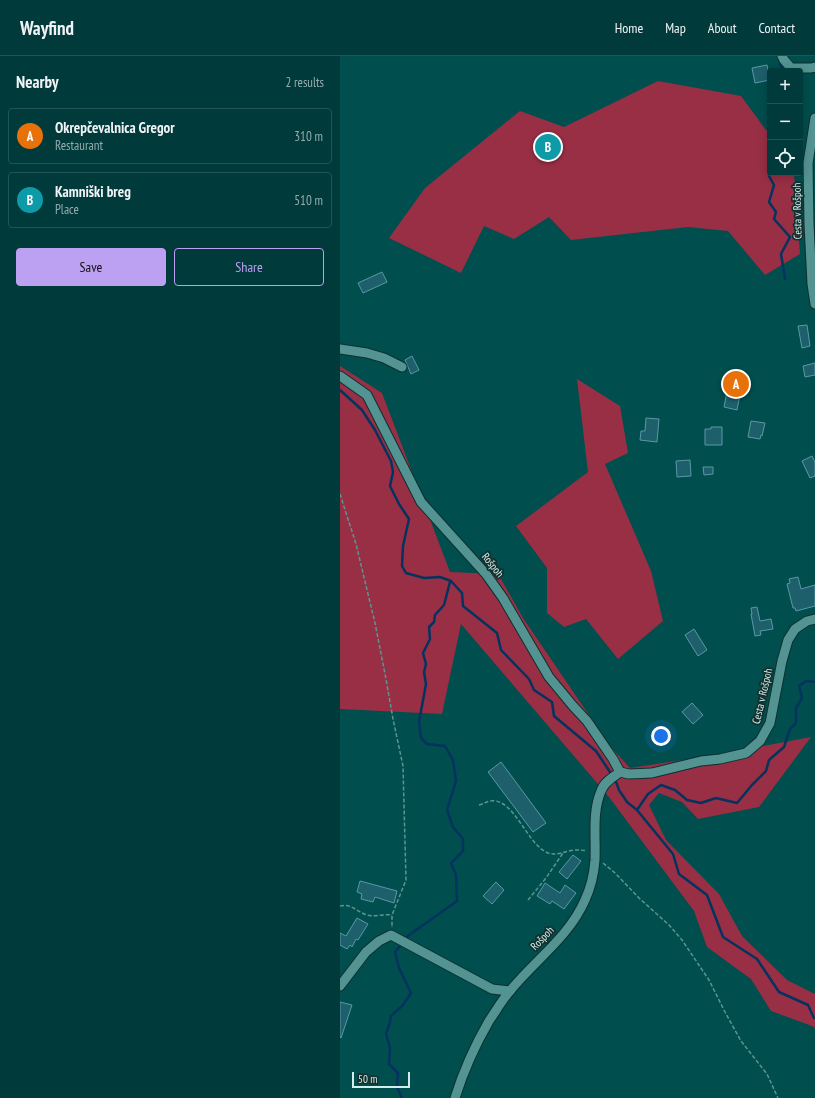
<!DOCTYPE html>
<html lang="en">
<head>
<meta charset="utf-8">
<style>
	:root { --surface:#003a3a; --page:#0e4545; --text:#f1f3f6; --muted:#95adaf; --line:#225454; --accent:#bca0f2 }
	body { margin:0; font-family:"PT Sans Narrow",sans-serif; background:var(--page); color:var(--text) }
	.controls { position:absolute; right:12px; top:12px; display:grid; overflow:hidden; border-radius:4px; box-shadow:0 2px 10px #0003 }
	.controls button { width:36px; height:36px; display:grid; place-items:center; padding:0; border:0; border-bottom:1px solid var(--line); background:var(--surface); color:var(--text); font:20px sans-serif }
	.scale { position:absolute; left:12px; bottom:10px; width:58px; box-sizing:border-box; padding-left:4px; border:2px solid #cfeeec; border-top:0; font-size:11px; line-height:14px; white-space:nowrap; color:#cfeeec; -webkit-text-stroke:3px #142f2e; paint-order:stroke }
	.you { position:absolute; left:321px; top:680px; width:14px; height:14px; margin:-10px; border:3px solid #fff; border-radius:50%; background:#1a73e8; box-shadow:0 0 0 6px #1a73e833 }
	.badge { display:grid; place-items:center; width:26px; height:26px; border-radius:50%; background:var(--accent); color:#fff; font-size:13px; font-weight:700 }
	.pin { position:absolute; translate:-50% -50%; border:2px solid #fff; box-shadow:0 1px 4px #0006 }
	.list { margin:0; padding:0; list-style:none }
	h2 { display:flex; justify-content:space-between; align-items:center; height:52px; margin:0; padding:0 16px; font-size:17px }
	h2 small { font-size:13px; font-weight:400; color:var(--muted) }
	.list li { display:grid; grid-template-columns:26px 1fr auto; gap:12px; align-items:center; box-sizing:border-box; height:56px; margin:0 8px 8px; padding:0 8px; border:1px solid var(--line); border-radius:4px }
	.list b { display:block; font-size:15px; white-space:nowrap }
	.list p { margin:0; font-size:13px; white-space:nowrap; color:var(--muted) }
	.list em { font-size:13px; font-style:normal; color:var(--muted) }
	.actions { display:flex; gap:8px; padding:12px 16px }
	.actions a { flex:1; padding:9px 0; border:1px solid var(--accent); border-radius:4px; text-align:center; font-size:14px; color:var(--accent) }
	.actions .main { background:var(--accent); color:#111 }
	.icon { flex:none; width:22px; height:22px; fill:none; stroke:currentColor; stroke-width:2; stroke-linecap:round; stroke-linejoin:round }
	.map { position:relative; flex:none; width:475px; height:1042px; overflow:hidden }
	header { display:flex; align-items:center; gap:24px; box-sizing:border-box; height:56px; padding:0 20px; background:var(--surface); border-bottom:1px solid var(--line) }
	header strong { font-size:19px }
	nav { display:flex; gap:22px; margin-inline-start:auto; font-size:14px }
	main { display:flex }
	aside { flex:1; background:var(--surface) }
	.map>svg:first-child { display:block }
	.green { fill:#992f45 }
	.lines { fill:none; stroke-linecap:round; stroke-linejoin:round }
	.stream { stroke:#04335f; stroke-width:2.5 }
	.building { fill:#1d5f6b; stroke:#5a98a5 }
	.minor-casing { stroke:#0d302f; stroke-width:11 }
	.path { stroke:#5b9593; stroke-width:1.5; stroke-dasharray:4 2; stroke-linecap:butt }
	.minor { stroke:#539391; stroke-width:9 }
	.labels { text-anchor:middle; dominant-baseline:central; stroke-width:3.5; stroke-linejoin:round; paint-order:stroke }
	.street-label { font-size:11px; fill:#cfeeec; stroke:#142f2e }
</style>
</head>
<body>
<header>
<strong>Wayfind</strong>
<nav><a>Home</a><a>Map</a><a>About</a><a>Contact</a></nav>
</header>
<main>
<aside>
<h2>Nearby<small>2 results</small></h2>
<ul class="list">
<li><span class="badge" style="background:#e8710a">A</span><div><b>Okrepčevalnica Gregor</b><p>Restaurant</p></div><em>310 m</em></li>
<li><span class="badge" style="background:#0f9aa8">B</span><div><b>Kamniški breg</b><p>Place</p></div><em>510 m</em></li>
</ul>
<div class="actions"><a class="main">Save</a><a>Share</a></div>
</aside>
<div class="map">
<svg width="475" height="1042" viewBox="0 0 475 1042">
	<rect width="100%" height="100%" fill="#004e4d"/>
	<g class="green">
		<polygon points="318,25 401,40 426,74 430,77 430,117 454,117 460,198 425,219 388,175 348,171 231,184 209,161 174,183 144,170 121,217 49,182 85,132 180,55 224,71"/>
		<polygon points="0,310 42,337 110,516 158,518 183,562 270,690 290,712 362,701 380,700 418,691 471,681 419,751 358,763 342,746 319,737 309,749 326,784 379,838 402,880 447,924 475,938 475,972 472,970 431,955 411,923 367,891 354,855 269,741 121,568 102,658 0,653"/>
		<polygon points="237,323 280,350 288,397 265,408 311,515 323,565 278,603 246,563 224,571 207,557 207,512 176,470 248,416"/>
	</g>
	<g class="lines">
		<g class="stream">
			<polyline points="439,4 442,12 442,15"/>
			<polyline points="434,117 429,120 434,129 429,146 436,156 434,163 450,181 441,198 445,223"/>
			<polyline points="0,334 22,354 35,374 51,405 53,416 50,430 59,448 69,463 63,490 62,510 66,517 84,522 100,521 111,525 122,537 123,550 157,577 161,594 189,623 194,634 212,646 214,660 256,695 272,719"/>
			<polyline points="275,723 279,734 287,746 297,754 333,798 339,818 367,839 383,881 417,903 439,936 468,949 474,962 475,962"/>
			<polyline points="297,754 308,738 321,729 335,734 347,744 361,747 376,742 397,747 412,729 426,715 429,704 444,691 450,673 456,667 456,652 462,642 459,630 466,625 475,626"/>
			<polyline points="65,884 69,879 117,845 116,819 111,807 123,795 123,783 113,771 107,754 116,725 113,704 105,690 87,688 81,682 79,666 86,628 84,616 86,608 83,597 90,583 89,571 94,566 95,559 104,549 110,526"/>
			<polyline points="62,1042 57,1031 58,1017 49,1008 50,992 46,978 50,966 51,960 63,949 71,937 59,912 55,896 62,888"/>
		</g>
	</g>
	<g class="building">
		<polygon points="427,9 430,24 415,27 412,12"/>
		<polygon points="42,216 47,226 23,237 18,227"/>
		<polygon points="467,269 470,290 462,292 458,270"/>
		<polygon points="72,300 79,314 71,318 65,304"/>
		<polygon points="475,307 475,319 465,321 463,310"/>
		<polygon points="390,320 403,323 397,354 384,351"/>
		<polygon points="306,362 319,363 317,386 300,384 301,375 305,375"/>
		<polygon points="411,365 425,367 422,380 421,379 420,383 408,381"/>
		<polygon points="371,371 382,371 382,389 365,389 365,373 371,373"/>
		<polygon points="472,400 475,406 475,420 470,422 462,405"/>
		<polygon points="350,404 351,420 337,421 336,405"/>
		<polygon points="363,411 373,411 373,418 364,419"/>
		<polygon points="458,521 461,533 475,529 475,550 456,555 455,552 453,552 447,528 450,527 449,523"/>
		<polygon points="417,551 420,565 431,563 433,573 420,575 421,579 415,580 411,558 412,558 411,552"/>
		<polygon points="354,573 367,594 358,600 345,579"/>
		<polygon points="352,647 363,659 353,668 342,656"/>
		<polygon points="161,706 206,767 193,776 148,716"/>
		<polygon points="233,799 241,805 227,823 219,816"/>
		<polygon points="20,825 57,835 54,847 35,841 33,846 21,843 22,838 17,836"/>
		<polygon points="156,826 164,834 152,848 143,840"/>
		<polygon points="205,827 220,837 225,829 236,837 224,853 212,845 210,848 197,840"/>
		<polygon points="17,862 28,868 18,884 16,883 12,891 10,889 7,893 0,889 0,877 6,880"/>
		<polygon points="0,946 12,949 1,982 0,981"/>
	</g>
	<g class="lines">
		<defs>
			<g id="minor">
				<polyline points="442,0 444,4 451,12 471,12 475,11"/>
				<polyline points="475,62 468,107 469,168 472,228 475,248"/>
				<polyline points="0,293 27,297 44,302 62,311"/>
				<polyline points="0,320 27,339 81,446 146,518 163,542 209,621 233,650 247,665 273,703 280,716"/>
				<polyline points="280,716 289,718 312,717 361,705 380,703 406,697 420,685 430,667 442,605 448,584 455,573 467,565 475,563"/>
				<polyline points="0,930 26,896 39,885 51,879 152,933 170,935"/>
				<path d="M115 1042C124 1013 134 991 149 965 156 955 162 944 170 935 194 905 229 881 245 844 251 831 254 818 255 804 256 781 252 756 261 735 264 726 273 721 280 716"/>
			</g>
		</defs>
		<use href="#minor" class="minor-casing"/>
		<g class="path">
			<polyline points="0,438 16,488 35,567 46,623 53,663 63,710 66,824 52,859 52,872"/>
			<path d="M139 749C143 748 146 746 150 745 174 741 187 789 208 797 217 800 225 795 235 794 239 794 243 794 247 795"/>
			<polyline points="263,807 275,817 299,842 329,869 342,884 369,924 385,956 401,985 427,1018 438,1042"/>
			<polyline points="188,844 206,822 223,797"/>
			<path d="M0 850C11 847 17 856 27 859 35 861 44 858 52 859"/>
		</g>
		<use href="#minor" class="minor"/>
	</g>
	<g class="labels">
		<g class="street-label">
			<text transform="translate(457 155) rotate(-91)">Cesta v Rošpoh</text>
			<text transform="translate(153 509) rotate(51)">Rošpoh</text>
			<text transform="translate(422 640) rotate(-77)">Cesta v Rošpoh</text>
			<text transform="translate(202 882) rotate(-46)">Rošpoh</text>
		</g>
	</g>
</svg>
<div class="controls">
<button>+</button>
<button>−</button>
<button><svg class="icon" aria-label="locate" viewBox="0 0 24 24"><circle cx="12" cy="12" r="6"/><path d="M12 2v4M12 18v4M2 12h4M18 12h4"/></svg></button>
</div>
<div class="scale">50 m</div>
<div class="you"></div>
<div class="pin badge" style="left:396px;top:328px;background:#e8710a">A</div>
<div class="pin badge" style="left:208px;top:91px;background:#0f9aa8">B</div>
</div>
</main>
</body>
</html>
